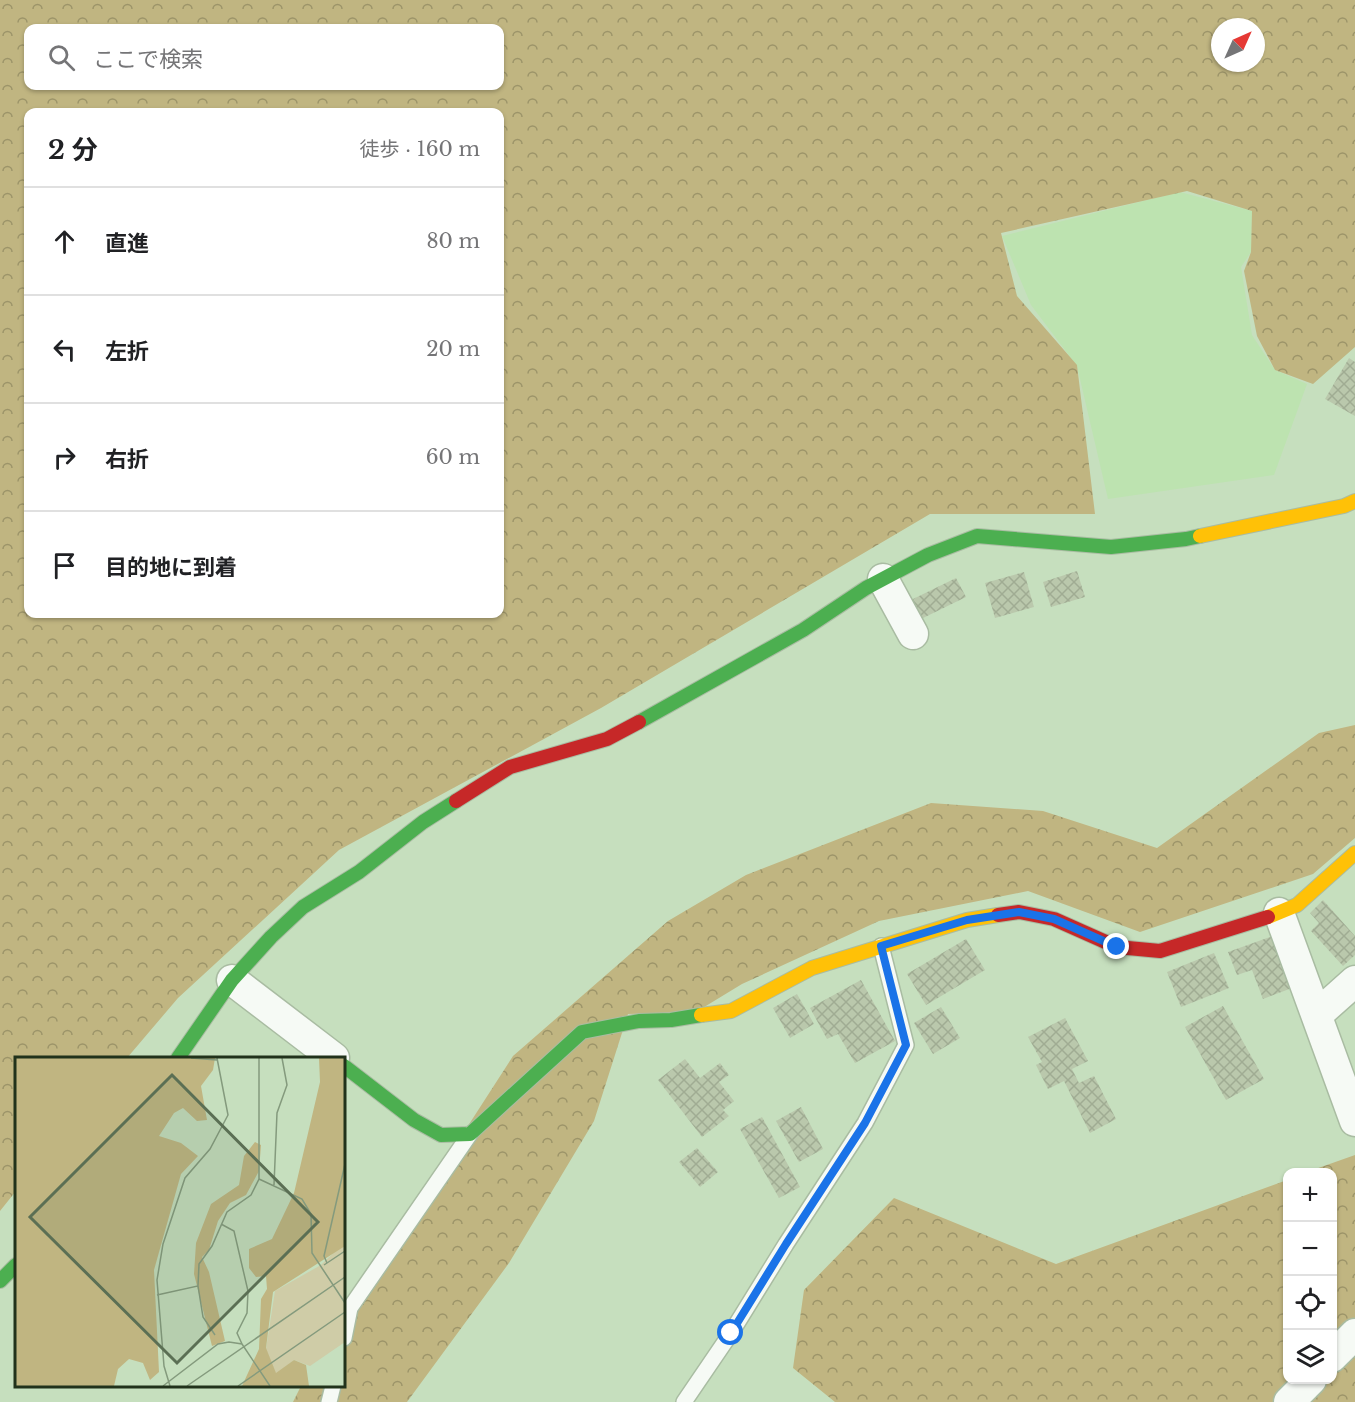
<!DOCTYPE html>
<html lang="ja">
<head>
<meta charset="utf-8">
<style>
	:root { --surface:#fff; --page:#f2f2f2; --text:#202124; --muted:#757577; --line:#e0e0e0 }
	body { margin:0; font-family:"Libre Baskerville","Noto Sans JP",serif; background:var(--page); color:var(--text) }
	.controls { position:absolute; right:18px; bottom:18px; display:grid; overflow:hidden; border-radius:12px; box-shadow:0 2px 4px #0004 }
	.controls button { width:54px; height:54px; display:grid; place-items:center; padding:0; border:0; border-bottom:2px solid var(--line); background:var(--surface); color:var(--text); font:30px sans-serif }
	.compass { position:absolute; left:1211px; top:18px; width:54px; height:54px; border-radius:50%; background:var(--surface); box-shadow:0 2px 4px #0004; rotate:45deg }
	.stop { position:absolute; width:18px; height:18px; margin:-14px; border:4px solid #1a73e8; border-radius:50%; background:#fff }
	.stop.end { background:#1a73e8; border-color:#fff; box-shadow:0 2px 6px #0008 }
	.list { margin:0; padding:0; list-style:none }
	h2 { display:flex; justify-content:space-between; align-items:center; height:78px; margin:0; padding:0 24px; font-size:26px }
	h2 small { font-size:20px; font-weight:400; color:var(--muted) }
	.list li { display:grid; grid-template-columns:39px 1fr auto; gap:18px; align-items:center; box-sizing:border-box; height:108px; padding:0 24px; border-top:2px solid var(--line) }
	.list b { display:block; font-size:22px; white-space:nowrap }
	.list em { font-size:20px; font-style:normal; color:var(--muted) }
	.icon { flex:none; width:33px; height:33px; fill:none; stroke:currentColor; stroke-width:2; stroke-linecap:round; stroke-linejoin:round }
	.map { position:relative; flex:none; width:1355px; height:1402px; overflow:hidden }
	.search { position:absolute; background:var(--surface); box-shadow:0 2px 4px #0004; left:24px; top:24px; width:480px; height:66px; display:flex; align-items:center; gap:15px; box-sizing:border-box; padding:0 21px; border-radius:12px; color:var(--muted); font-size:22px }
	.panel { position:absolute; background:var(--surface); box-shadow:0 2px 4px #0004; left:24px; top:108px; width:480px; height:510px; border-radius:12px }
	.map>svg:first-child { display:block }
	.built { fill:#bde3b0 }
	.forest { fill:url(#forest-crowns); fill-rule:evenodd }
	.building { fill:url(#building-cross-hatch) }
	.lines { fill:none; stroke-linecap:round; stroke-linejoin:round }
	.lane-casing { stroke:#a9bca2; stroke-width:18 }
	.street-casing { stroke:#a9bca2; stroke-width:33 }
	.fast-casing { stroke:#a9bca2; stroke-width:16 }
	.slow-casing { stroke:#a9bca2; stroke-width:16 }
	.jam-casing { stroke:#a9bca2; stroke-width:16 }
	.lane { stroke:#f6faf5; stroke-width:15 }
	.street { stroke:#f6faf5; stroke-width:30 }
	.fast { stroke:#4caf50; stroke-width:14 }
	.slow { stroke:#ffc107; stroke-width:14 }
	.jam { stroke:#c62828; stroke-width:14 }
	.route { stroke:#1a73e8; stroke-width:8 }
	.inset-road { fill:none; stroke:#849a7d; stroke-width:1.5 }
	.view { fill:#5b6f54; fill-opacity:0.15; stroke:#5b6f54; stroke-width:3 }
	.inset-edge { fill:none; stroke:#21321b; stroke-width:3 }
</style>
</head>
<body>
<div class="map">
<svg width="1355" height="1402" viewBox="0 0 1355 1402">
	<defs>
		<pattern id="forest-crowns" width="20" height="18" patternUnits="userSpaceOnUse" patternTransform="scale(1.5)"><rect width="20" height="18" fill="#c0b581"/><path d="M2 6a3 3 0 1 1 6 0M12 15a3 3 0 1 1 6 0" fill="none" stroke="#9c9469"/></pattern>
		<pattern id="building-cross-hatch" width="8" height="8" patternUnits="userSpaceOnUse" patternTransform="scale(1.5)"><rect width="8" height="8" fill="#bac8ac"/><path d="M0 0l8 8M0 8l8-8" fill="none" stroke="#a0ac93"/></pattern>
	</defs>
	<rect width="100%" height="100%" fill="#c6dfbe"/>
	<polygon class="built" points="1180,192 1252,211 1251,252 1241,267 1252,335 1275,370 1307,384 1274,475 1108,499 1077,366 1031,305 1002,236"/>
	<g class="forest">
		<path d="M0 0H1355V347L1313 384 1275 370 1257 336 1244 271 1251 252 1252 211 1187 191 1001 233 1017 296 1077 365 1095 514H930L601 708 339 850 178 998 127 1058H16V1191L0 1211ZM1220 27H1256V63H1220ZM28 28H500V86H28ZM28 112H500V614H28Z"/>
		<polygon points="1355,725 1355,838 1313,874 1140,932 1028,891 879,921 742,984 696,1012 628,1014 594,1121 509,1263 407,1402 293,1402 301,1386 344,1386 344,1318 513,1056 668,921 746,875 931,803 1043,811 1157,848 1319,733"/>
		<polygon points="1355,1155 1355,1402 835,1402 793,1368 804,1290 894,1198 1056,1264 1287,1180 1288,1380 1332,1380 1332,1172 1307,1172"/>
	</g>
	<g class="building">
		<polygon points="1349,358 1355,362 1355,416 1325,399"/>
		<polygon points="1077,571 1085,597 1051,607 1043,582"/>
		<polygon points="1024,572 1034,607 995,618 985,583"/>
		<polygon points="956,578 966,597 921,619 911,600"/>
		<polygon points="1323,900 1355,936 1355,955 1343,966 1311,931 1319,923 1310,913"/>
		<polygon points="1273,936 1292,988 1263,999 1252,970 1237,975 1228,952"/>
		<polygon points="966,939 985,970 926,1005 907,974"/>
		<polygon points="1214,953 1229,988 1181,1007 1167,972"/>
		<polygon points="861,980 895,1041 855,1063 838,1034 827,1039 810,1008"/>
		<polygon points="797,994 814,1024 790,1038 773,1008"/>
		<polygon points="1223,1006 1264,1079 1226,1100 1185,1027"/>
		<polygon points="941,1007 960,1038 933,1054 914,1023"/>
		<polygon points="1065,1018 1088,1061 1072,1069 1079,1083 1094,1076 1116,1119 1090,1133 1064,1081 1048,1089 1036,1065 1042,1062 1028,1037"/>
		<polygon points="685,1059 700,1078 720,1063 729,1075 719,1082 734,1101 723,1110 729,1116 702,1137 658,1080"/>
		<polygon points="801,1107 823,1149 799,1162 776,1121"/>
		<polygon points="762,1117 800,1187 779,1198 740,1129"/>
		<polygon points="697,1148 718,1172 700,1187 679,1162"/>
	</g>
	<g class="lines">
		<defs>
			<g id="lane">
				<polyline points="344,1338 350,1308 470,1134"/>
				<polyline points="329,1402 333,1386"/>
				<polyline points="684,1402 731,1333 786,1244 865,1123 906,1045 881,946"/>
			</g>
			<g id="street">
				<polyline points="883,579 913,634"/>
				<polyline points="1279,913 1355,1121"/>
				<polyline points="232,980 334,1058"/>
				<polyline points="1317,1015 1355,981"/>
				<polyline points="1332,1357 1355,1334"/>
				<polyline points="1289,1402 1311,1380"/>
			</g>
			<g id="fast">
				<polyline points="639,722 803,630 866,588 928,555 977,536 1111,547 1186,539 1200,536"/>
				<polyline points="178,1058 232,980 271,937 303,907 359,872 423,822 456,801"/>
				<polyline points="344,1066 414,1120 441,1135 470,1134 582,1032 639,1021 671,1020 701,1015"/>
				<polyline points="0,1281 16,1265"/>
			</g>
			<g id="slow">
				<polyline points="1200,536 1344,506 1355,501"/>
				<polyline points="1268,917 1297,905 1355,853"/>
				<polyline points="701,1015 731,1011 812,968 967,920 998,915"/>
			</g>
			<g id="jam">
				<polyline points="456,801 510,767 607,739 639,722"/>
				<polyline points="998,915 1019,912 1054,919 1117,947 1160,951 1268,917"/>
			</g>
		</defs>
		<use href="#lane" class="lane-casing"/>
		<use href="#street" class="street-casing"/>
		<use href="#fast" class="fast-casing"/>
		<use href="#slow" class="slow-casing"/>
		<use href="#jam" class="jam-casing"/>
		<use href="#lane" class="lane"/>
		<use href="#street" class="street"/>
		<use href="#fast" class="fast"/>
		<use href="#slow" class="slow"/>
		<use href="#jam" class="jam"/>
	</g>
	<g class="lines">
		<polyline class="route" points="731,1333 786,1244 865,1123 906,1045 881,946 967,920 1019,912 1054,919 1117,947"/>
	</g>
	<g transform="translate(15 1057)">
		<rect width="330" height="330" fill="#c6dfbe"/>
		<path d="M330 185V285L295 309 279 303 261 317 251 292 260 234 306 208Z" fill="#cfcca7"/>
		<path d="M0 1H200L198 13 186 29 192 63 182 64 168 51 159 56 144 79 166 86 183 99 166 117 139 213 144 315 135 323 128 306 114 302 103 312 99 329H0ZM304 1H330V189L258 235 251 291 261 316 279 303 291 308 294 329H227L244 292 246 242 252 232 251 219 241 220 234 211V192L257 182 279 136 305 25ZM240 85 246 88 244 114 231 138 215 146 203 164 194 193 187 200 194 215 210 284 197 289 179 217 181 186 196 147 224 128 229 99Z" fill="#c0b581"/>
		<path class="inset-road" d="M176 1 202 3M244 122 287 142 296 157 297 196 330 246M259 128 262 56 272 28 267 1M206 167 219 174 233 234 232 256 222 276 227 287M312 206 309 199 330 107M309 208 330 194M183 229 188 260 200 278M142 238 183 229 184 207 197 189 212 155 236 138 244 122V1M148 329 203 287 214 285 227 287 255 329M155 329 149 309 142 223 148 187 170 121 195 92 213 58 202 1M172 329 330 220M223 329 330 255"/>
		<path class="view" d="M157 18 303 165 162 306 15 160Z"/>
		<rect width="330" height="330" class="inset-edge"/>
	</g>
</svg>
<div class="controls">
<button>+</button>
<button>−</button>
<button><svg class="icon" aria-label="locate" viewBox="0 0 24 24"><circle cx="12" cy="12" r="6"/><path d="M12 2v4M12 18v4M2 12h4M18 12h4"/></svg></button>
<button><svg class="icon" aria-label="layers" viewBox="0 0 24 24"><path d="M12 4l9 5-9 5-9-5zM3 14l9 5 9-5"/></svg></button>
</div>
<svg class="compass" viewBox="-18 -18 36 36"><path d="M0-13l5 13h-10z" fill="#e53935"/><path d="M0 13l5-13h-10z" fill="#757577"/></svg>
<div class="stop" style="left:731px;top:1333px"></div>
<div class="stop end" style="left:1117px;top:947px"></div>
<div class="search"><svg class="icon" aria-label="search" viewBox="0 0 24 24"><circle cx="10" cy="10" r="6"/><path d="M15 15l6 6"/></svg>ここで検索</div>
<section class="panel">
<h2>2 分<small>徒歩 · 160 m</small></h2>
<ul class="list">
<li><svg class="icon" aria-label="ahead" viewBox="0 0 24 24"><path d="M12 20V5M6 11l6-6 6 6"/></svg><div><b>直進</b></div><em>80 m</em></li>
<li><svg class="icon" aria-label="left" viewBox="0 0 24 24"><path d="M17 20v-9H6M10 6l-5 5 5 5"/></svg><div><b>左折</b></div><em>20 m</em></li>
<li><svg class="icon" aria-label="right" viewBox="0 0 24 24"><path d="M7 20v-9h11M14 6l5 5-5 5"/></svg><div><b>右折</b></div><em>60 m</em></li>
<li><svg class="icon" aria-label="arrive" viewBox="0 0 24 24"><path d="M6 21V4h12l-3 4 3 4H6"/></svg><div><b>目的地に到着</b></div></li>
</ul>
</section>
</div>
</body>
</html>
